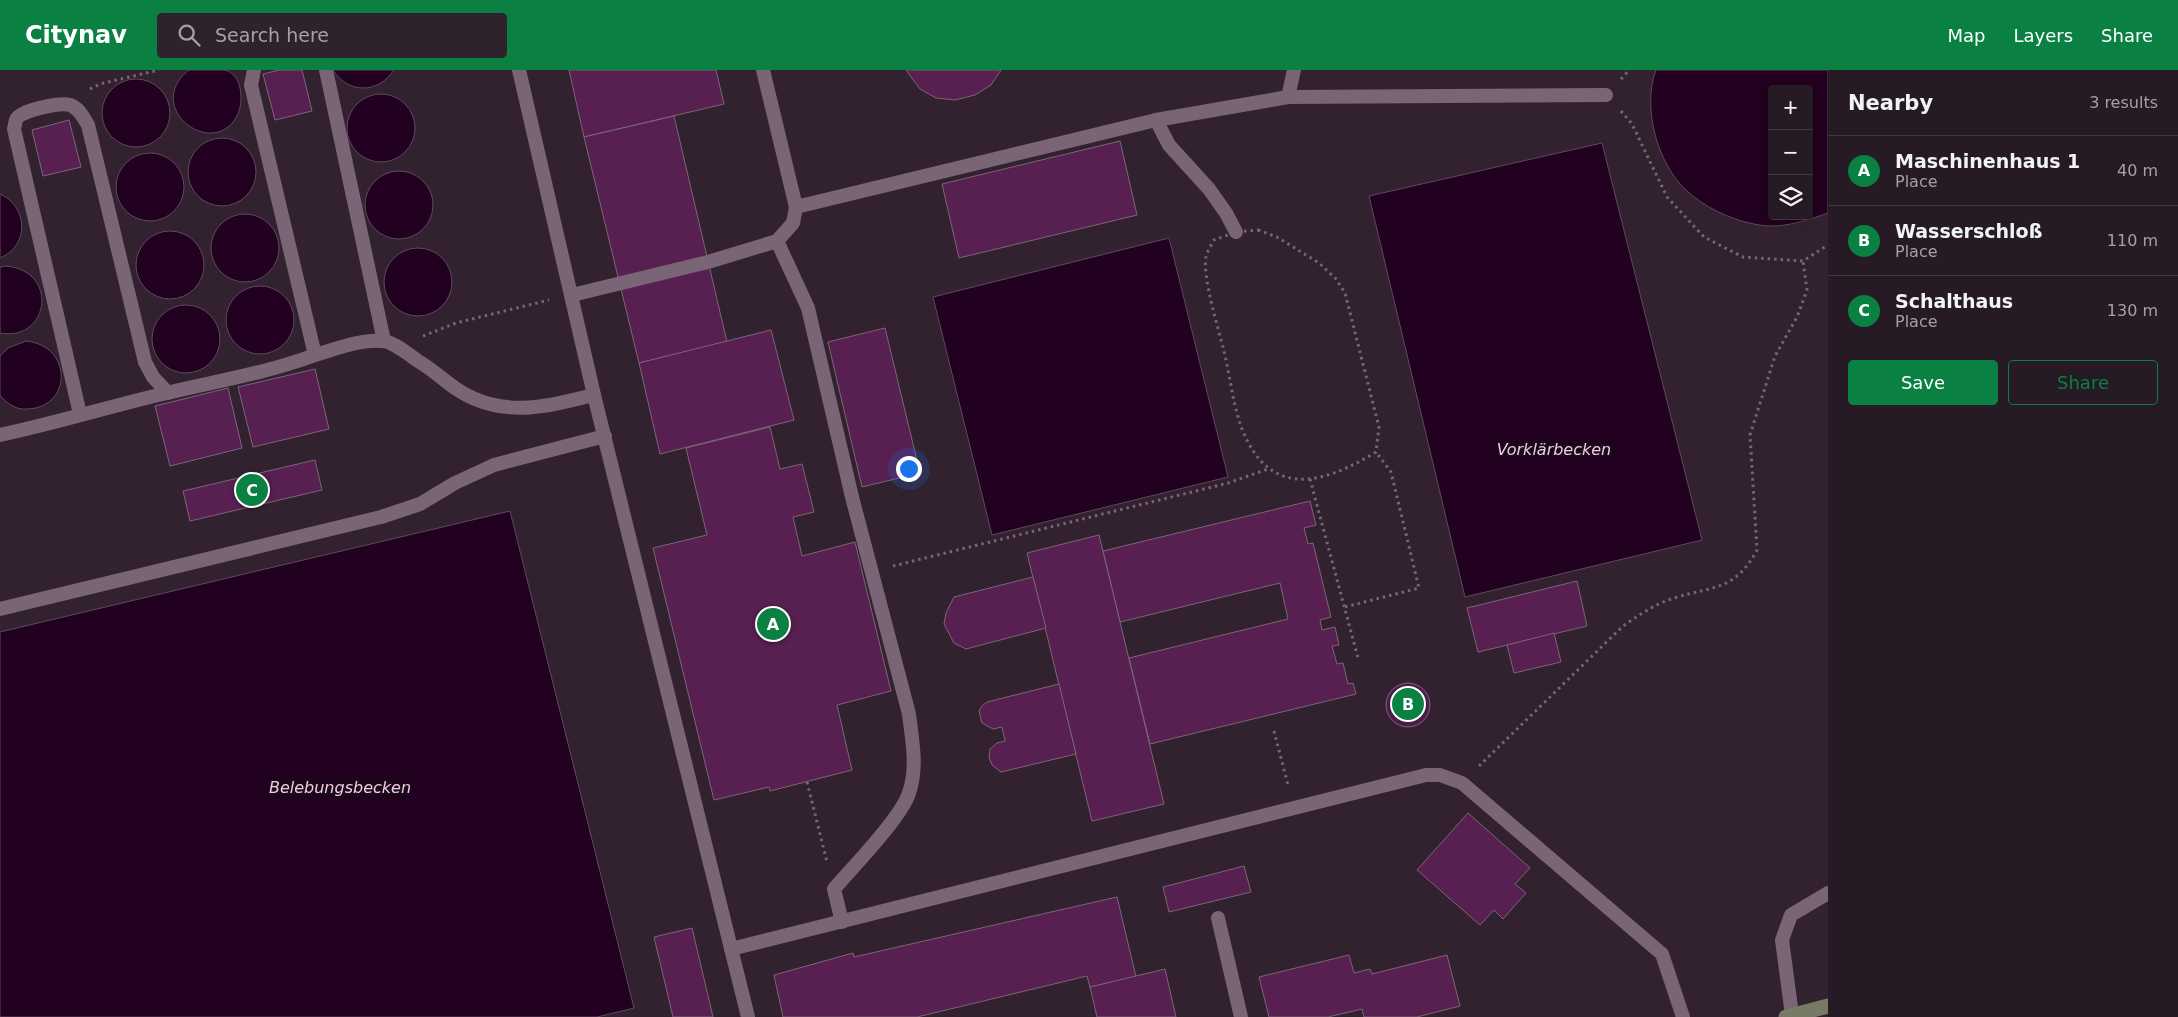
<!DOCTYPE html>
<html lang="en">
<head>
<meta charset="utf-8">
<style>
	:root { --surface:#261a24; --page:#2e232c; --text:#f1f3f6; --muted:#a4a1a6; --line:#423841; --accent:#0b8043 }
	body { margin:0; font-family:"DejaVu Sans",sans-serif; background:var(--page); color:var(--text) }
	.controls { position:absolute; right:15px; top:15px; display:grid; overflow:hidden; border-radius:5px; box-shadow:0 2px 8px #0003 }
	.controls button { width:45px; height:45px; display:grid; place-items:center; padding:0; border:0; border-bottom:1px solid var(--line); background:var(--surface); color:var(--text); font:25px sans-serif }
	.you { position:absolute; left:908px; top:398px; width:18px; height:18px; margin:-12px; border:4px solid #fff; border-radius:50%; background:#1a73e8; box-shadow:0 0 0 8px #1a73e833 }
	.badge { display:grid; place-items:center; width:32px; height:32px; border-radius:50%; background:var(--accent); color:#fff; font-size:16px; font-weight:700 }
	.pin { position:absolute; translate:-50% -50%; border:2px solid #fff; box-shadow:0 1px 5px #0006 }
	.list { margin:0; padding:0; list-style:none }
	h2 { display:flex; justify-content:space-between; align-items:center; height:65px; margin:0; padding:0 20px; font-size:21px }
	h2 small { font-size:16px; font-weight:400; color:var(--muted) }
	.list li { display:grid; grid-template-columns:32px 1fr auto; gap:15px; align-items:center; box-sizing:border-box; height:70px; padding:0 20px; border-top:1px solid var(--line) }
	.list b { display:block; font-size:19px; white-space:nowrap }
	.list p { margin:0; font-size:16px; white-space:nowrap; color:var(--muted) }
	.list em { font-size:16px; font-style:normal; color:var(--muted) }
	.actions { display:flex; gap:10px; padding:15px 20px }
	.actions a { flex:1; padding:11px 0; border:1px solid var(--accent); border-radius:5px; text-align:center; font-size:18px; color:var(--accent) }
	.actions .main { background:var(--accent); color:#fff }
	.icon { flex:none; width:28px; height:28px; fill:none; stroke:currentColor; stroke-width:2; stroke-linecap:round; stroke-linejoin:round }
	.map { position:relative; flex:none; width:1828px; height:947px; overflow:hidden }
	header { display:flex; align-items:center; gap:30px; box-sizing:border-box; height:70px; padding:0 25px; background:var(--accent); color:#fff }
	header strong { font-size:24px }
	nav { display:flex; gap:28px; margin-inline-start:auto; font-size:18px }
	.search { width:350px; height:45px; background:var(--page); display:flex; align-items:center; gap:12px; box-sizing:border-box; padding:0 18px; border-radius:5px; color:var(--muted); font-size:19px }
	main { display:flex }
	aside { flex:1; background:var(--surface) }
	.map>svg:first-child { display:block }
	.water { fill:#22001f; stroke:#624760; fill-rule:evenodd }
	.building { fill:#581f51; stroke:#7a6677 }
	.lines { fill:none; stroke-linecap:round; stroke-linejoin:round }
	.path { stroke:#756773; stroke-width:3; stroke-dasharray:2.5 4; stroke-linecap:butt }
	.lane { stroke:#796575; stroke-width:14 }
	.secondary { stroke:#777b65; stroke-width:15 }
	.labels { text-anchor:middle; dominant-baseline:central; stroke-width:4; stroke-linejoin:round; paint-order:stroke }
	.water-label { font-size:16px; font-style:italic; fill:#f8c3ef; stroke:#150e14 }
</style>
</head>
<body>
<header>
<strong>Citynav</strong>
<div class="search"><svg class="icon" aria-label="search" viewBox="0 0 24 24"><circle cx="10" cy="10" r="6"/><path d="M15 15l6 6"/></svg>Search here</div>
<nav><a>Map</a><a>Layers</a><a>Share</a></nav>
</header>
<main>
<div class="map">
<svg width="1828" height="947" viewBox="0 0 1828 947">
	<rect width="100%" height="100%" fill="#322230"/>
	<g class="water">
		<path d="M189 0C200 0 213 0 224 0 243 3 244 33 237 46 213 91 142 37 189 0Z"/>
		<path d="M333 0H394C378 24 348 24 333 0Z"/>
		<path d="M1656 0H1828V143C1805 151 1779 160 1754 154 1729 149 1704 137 1686 120 1657 93 1642 37 1656 0ZM1772 19H1809V146H1772Z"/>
		<circle cx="136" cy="43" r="34"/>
		<circle cx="381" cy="58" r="34"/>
		<circle cx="222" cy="102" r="34"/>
		<polygon points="1602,73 1702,470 1465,527 1369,126"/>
		<circle cx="150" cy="117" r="34"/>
		<circle cx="399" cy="135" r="34"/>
		<path d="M0 124C28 136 30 176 0 188Z"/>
		<circle cx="245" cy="178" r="34"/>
		<circle cx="170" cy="195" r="34"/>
		<polygon points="1169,168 1228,407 992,465 933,227"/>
		<circle cx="418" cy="212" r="34"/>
		<path d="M6 196C60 201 49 272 0 263V197Z"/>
		<circle cx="260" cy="250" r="34"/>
		<circle cx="186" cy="269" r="34"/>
		<path d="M26 271C74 276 72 339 26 339 16 340 6 333 0 325V286L8 278Z"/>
		<polygon points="510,441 634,938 597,947 0,947 0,562"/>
	</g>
	<g class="building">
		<polygon points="279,0 302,0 312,41 275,50 263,4"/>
		<polygon points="569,0 716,0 724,34 584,67"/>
		<polygon points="906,0 1001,0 991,15 975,25 955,30 936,28 920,19"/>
		<polygon points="674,46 727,272 639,293 584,67"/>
		<polygon points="69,50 81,97 43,106 32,60"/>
		<polygon points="1120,71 1137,145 959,188 942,114"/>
		<polygon points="885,258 920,403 862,417 828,272"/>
		<polygon points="771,260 794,350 660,384 639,293"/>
		<polygon points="315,299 329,359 253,377 238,317"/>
		<polygon points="228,318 242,378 170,396 155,336"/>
		<polygon points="770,357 780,399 802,394 814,442 793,447 802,486 855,472 891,621 837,635 852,700 770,721 769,717 714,730 653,478 707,465 686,378"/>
		<polygon points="315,390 322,420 190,451 183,421"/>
		<polygon points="1310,431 1316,455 1304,458 1308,474 1313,473 1331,547 1320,550 1322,560 1335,557 1339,575 1332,576 1337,594 1343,593 1348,614 1353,613 1356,624 1150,674 1129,588 1288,549 1280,513 1120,552 1103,481"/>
		<polygon points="1099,465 1164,734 1092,751 1027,483"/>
		<polygon points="1033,507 1046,558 966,579 954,573 944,554 946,543 954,527"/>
		<polygon points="1577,511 1587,556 1478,582 1467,538"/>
		<polygon points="1554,563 1561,592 1514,603 1507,575"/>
		<circle cx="1408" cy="635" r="22"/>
		<polygon points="1059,614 1076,684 1001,702 992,695 989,687 990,679 997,673 1005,671 1002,657 993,659 982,653 979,641 982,636 987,632"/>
		<polygon points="1468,743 1530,798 1515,814 1526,823 1503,849 1494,840 1480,855 1417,800"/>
		<polygon points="1244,796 1251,822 1169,842 1163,817"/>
		<polygon points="1117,827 1136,907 1090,917 1087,906 917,947 783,947 774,905 853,883 854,887"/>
		<polygon points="692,858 713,947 673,947 654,867"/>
		<polygon points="1349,885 1354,903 1370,899 1372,904 1447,885 1460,936 1417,947 1364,947 1362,939 1328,947 1269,947 1259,907"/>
		<polygon points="1165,899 1176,947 1097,947 1090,917"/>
	</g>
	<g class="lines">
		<g class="path">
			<polyline points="1621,9 1629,0"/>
			<polyline points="90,19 100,14 159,0"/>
			<polyline points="1621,41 1632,54 1667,127 1704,167 1743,187 1803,191 1828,175"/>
			<path d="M1258 160 1277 167 1319 193 1336 209 1345 223 1379 357 1376 382C1322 415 1270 429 1242 359 1233 335 1230 306 1224 281 1219 261 1202 206 1206 187 1207 182 1211 175 1214 170L1236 162Z"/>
			<polyline points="423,266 456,253 549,230"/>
			<polyline points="1310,409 1358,588"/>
			<polyline points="893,496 1228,413 1268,399"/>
			<polyline points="1345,537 1419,518 1391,402 1376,382"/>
			<polyline points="1274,661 1288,715"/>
			<path d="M1479 696 1623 556C1639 545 1655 534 1674 528 1713 516 1735 521 1757 480L1750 365 1775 286 1797 247 1807 220 1803 191"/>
			<polyline points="807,712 827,792"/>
		</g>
		<g class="lane">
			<path d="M254 0 251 15 315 285C336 279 360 269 382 271 393 271 409 285 418 291 432 299 442 309 455 318 500 349 545 337 594 325"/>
			<polyline points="326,0 384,271"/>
			<polyline points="519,0 594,325 748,947"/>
			<polyline points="1288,27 1606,25"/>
			<polyline points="1156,50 1169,75 1209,119 1226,143 1236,162"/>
			<polyline points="796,137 1156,50 1288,27 1294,0"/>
			<path d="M777 171 808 238 852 427 909 644C912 670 918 697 909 723 901 748 852 798 834 819L842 852"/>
			<polyline points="572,225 708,192 777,171 793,153 796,137 763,0"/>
			<path d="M80 344 14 59C15 56 15 51 17 48 24 40 60 32 70 35 79 38 84 48 88 55L145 292 153 307 168 323"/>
			<path d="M0 365C56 353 111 336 167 323 217 311 267 303 315 285"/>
			<polyline points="0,539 381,447 420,434 455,413 494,395 605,366"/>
			<polyline points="1218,848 1241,947"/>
			<polyline points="731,879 1426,705 1440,705 1462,713 1662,884 1683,947"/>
			<polyline points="1792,945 1782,870 1791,845 1828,823"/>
		</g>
		<polyline class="secondary" points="1786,947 1828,936"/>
	</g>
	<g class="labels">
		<g class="water-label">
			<text x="1554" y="379">Vorklärbecken</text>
			<text x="340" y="717">Belebungsbecken</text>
		</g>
	</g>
</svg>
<div class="controls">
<button>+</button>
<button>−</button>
<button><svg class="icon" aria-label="layers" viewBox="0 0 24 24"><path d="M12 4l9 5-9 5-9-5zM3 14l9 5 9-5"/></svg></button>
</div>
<div class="you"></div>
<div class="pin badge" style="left:773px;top:554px">A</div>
<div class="pin badge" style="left:1408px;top:634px">B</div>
<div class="pin badge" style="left:252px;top:420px">C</div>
</div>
<aside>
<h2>Nearby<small>3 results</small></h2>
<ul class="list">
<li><span class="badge">A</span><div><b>Maschinenhaus 1</b><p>Place</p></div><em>40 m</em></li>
<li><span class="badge">B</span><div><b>Wasserschloß</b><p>Place</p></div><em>110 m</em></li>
<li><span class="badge">C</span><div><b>Schalthaus</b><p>Place</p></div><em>130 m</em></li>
</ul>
<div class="actions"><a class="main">Save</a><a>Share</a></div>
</aside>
</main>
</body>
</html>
